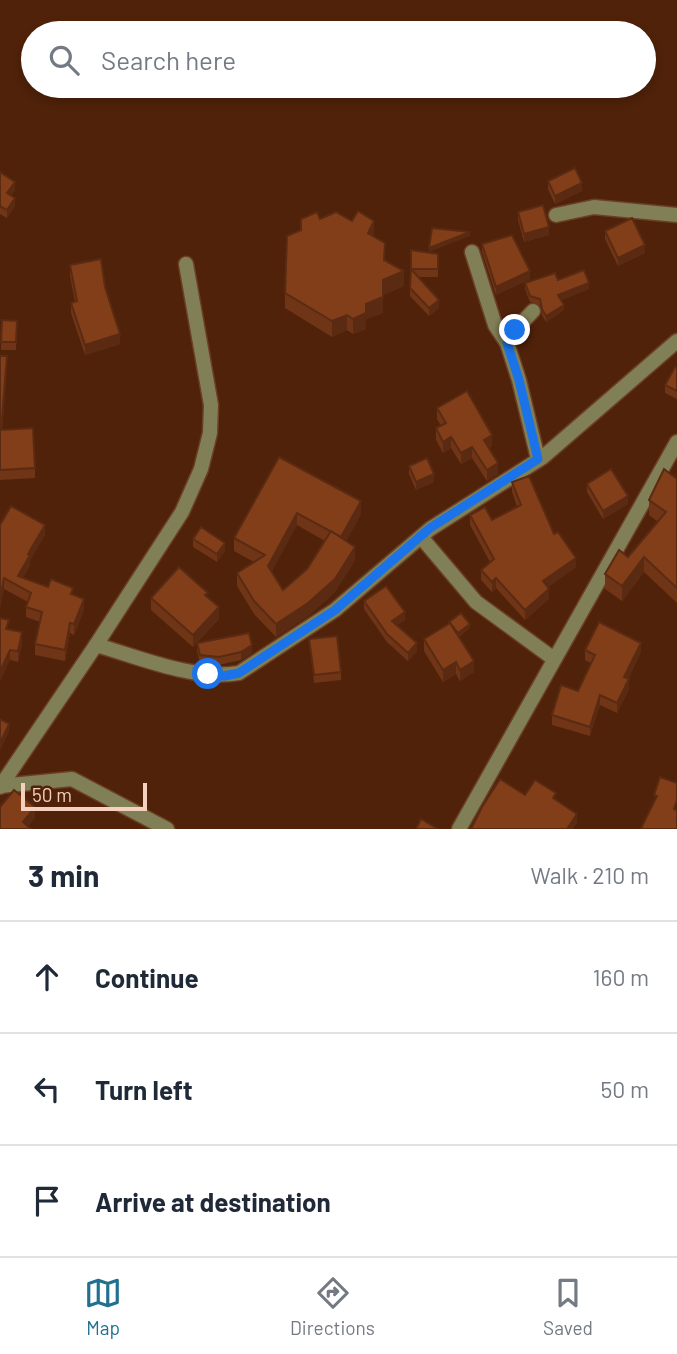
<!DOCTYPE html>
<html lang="en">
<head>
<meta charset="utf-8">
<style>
	:root { --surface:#fff; --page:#f2f2f3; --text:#1f2937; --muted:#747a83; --line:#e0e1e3; --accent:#207190 }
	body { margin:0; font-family:Barlow,sans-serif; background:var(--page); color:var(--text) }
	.scale { position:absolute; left:21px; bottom:18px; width:126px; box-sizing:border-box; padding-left:7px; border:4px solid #f6d0bf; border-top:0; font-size:19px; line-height:24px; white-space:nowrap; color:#f6d0bf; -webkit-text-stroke:5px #502209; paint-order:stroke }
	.stop { position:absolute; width:21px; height:21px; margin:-16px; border:5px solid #1a73e8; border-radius:50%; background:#fff }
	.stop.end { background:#1a73e8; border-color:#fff; box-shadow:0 2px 7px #0008 }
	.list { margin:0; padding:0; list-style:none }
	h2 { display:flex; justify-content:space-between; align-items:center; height:91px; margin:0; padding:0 28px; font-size:30px }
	h2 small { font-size:23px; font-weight:400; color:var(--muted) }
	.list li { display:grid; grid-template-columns:46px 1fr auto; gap:21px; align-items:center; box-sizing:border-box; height:112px; padding:0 28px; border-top:2px solid var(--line) }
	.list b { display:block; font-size:26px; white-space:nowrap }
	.list em { font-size:23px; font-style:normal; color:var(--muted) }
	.icon { flex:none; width:38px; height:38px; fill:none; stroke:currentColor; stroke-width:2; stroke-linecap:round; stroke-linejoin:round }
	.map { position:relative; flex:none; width:677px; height:829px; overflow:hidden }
	.search { position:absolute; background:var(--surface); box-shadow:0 4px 10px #0003; left:21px; right:21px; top:21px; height:77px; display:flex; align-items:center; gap:18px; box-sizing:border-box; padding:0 24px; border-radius:38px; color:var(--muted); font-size:26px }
	.sheet { height:427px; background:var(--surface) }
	nav { display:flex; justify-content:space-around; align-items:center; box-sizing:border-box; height:98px; border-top:2px solid var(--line); background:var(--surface); font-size:19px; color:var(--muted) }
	nav a { display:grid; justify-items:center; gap:4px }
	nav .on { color:var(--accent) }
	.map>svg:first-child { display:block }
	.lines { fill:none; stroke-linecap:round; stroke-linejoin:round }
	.minor-casing { stroke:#6b3e26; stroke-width:17 }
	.minor { stroke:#807f55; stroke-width:14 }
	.wall { fill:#6f3516; fill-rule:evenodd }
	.shaded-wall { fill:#5a2b12 }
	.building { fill:#813e19; stroke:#5a2b12; stroke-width:2 }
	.route { stroke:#1a73e8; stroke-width:9 }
</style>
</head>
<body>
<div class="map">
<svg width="677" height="829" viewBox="0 0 677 829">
	<rect width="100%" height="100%" fill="#502209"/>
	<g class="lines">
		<defs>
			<g id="minor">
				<polyline points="556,215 594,207 677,215"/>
				<polyline points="472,252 495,325 507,343 519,380 538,459"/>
				<polyline points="507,343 515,330 533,311"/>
				<polyline points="421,537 476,602 554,659"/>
				<path d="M96 645C139 657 194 681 239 673L335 610 430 529 543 457 677 341"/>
				<polyline points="0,786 72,779 167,829"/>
				<polyline points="0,787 96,645 182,512 201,469 210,433 211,405 186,264"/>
				<polyline points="459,829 677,442"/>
			</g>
		</defs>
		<use href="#minor" class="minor-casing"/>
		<use href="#minor" class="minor"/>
	</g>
	<g class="wall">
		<polygon points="0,172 15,190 11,195 15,206 7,218 0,214"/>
		<polygon points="548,181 582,191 555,204 548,189"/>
		<polygon points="518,212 549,235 524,242 518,220"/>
		<polygon points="320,219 374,237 385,260 404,286 383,295 383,313 366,319 366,329 353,334 347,330 332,337 285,308 285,293 301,230"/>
		<polygon points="605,231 645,253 618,266 605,239"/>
		<polygon points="482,244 530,279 496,295 482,252"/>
		<polygon points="411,250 438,254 438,277 417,277 439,308 429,316 410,296"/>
		<polygon points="70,265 105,287 120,344 85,355 71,313 71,303 75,302 70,276"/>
		<polygon points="558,280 589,289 561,300 564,310 546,322 542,315 540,305 530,302 525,289 525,283"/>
		<polygon points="2,320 17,321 16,350 1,350"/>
		<polygon points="0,356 7,367 2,430 35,468 35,478 0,480"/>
		<polygon points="677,368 677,399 665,393 665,385"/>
		<polygon points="437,408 492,446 489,448 498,474 487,481 472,458 461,464 451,448 443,453 436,440 436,428 441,426 437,419"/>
		<path d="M279 457 361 514 346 541 355 560 335 592 308 616 276 637 254 614 237 586V573L254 562 234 551V538ZM297 525 325 541 307 569 283 590 271 572Z"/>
		<polygon points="409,466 434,482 416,490 409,474"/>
		<polygon points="677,479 677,603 644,572 622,601 605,589 605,574 628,557 658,522 649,515 649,500"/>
		<polygon points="512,482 554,534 576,567 548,587 549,599 525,620 496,588 492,592 481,580 481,570 490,562 470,525 470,515 492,520 517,506 512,492"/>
		<polygon points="587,484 628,504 603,519 587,492"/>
		<polygon points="0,525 45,535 30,560 30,565 23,578 73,595 84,610 74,635 70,633 65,661 35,655 35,644 40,622 26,617 26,607 28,602 4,589"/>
		<polygon points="193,539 225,551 217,562 193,547"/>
		<polygon points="151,598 208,598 219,619 193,647 151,610"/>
		<polygon points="364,601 405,620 397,625 417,651 408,661 387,642 364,609"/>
		<polygon points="470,628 459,637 474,672 460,681 456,674 443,682 424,651 424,639"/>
		<polygon points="9,630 22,643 18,662 10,660"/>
		<polygon points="309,639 341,672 341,680 314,683"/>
		<polygon points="197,643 252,653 241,660 219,665 200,663 197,651"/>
		<polygon points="585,650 641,652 628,679 629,689 617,713 600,705 590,736 552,725 552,715 578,691 591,663 585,660"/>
	</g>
	<g class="shaded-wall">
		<polygon points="15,182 15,190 7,201 7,193"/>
		<polygon points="582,183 582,191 555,204 555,196"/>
		<polygon points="15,198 15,206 7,218 7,210"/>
		<polygon points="374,221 374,237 368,233"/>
		<polygon points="549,227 549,235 524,242 524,234"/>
		<polygon points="470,232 470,236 429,252 429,248"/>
		<polygon points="645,245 645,253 618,266 618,258"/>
		<polygon points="404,271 404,286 383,295 383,313 366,319 366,329 353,334 353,319 383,280"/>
		<polygon points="530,271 530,279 496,295 496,287"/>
		<polygon points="589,283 589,289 558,301 558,295"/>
		<polygon points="439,300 439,308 429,316 429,308"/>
		<polygon points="564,305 564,310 546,322 546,316"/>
		<polygon points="347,315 347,330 332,337 332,321"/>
		<polygon points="120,334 120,344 85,355 85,345"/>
		<polygon points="7,356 7,367 1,440 1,430"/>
		<polygon points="492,435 492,446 484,451 484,440"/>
		<polygon points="451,437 451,448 443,453 443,442"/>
		<polygon points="472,447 472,458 461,464 461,453"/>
		<polygon points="498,463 498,474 487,481 487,470"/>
		<polygon points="434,474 434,482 416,490 416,482"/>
		<polygon points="628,496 628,504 603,519 603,511"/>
		<polygon points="361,501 361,514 341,550 341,537"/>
		<polygon points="297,513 297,525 268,579 268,566"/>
		<polygon points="45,525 45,535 30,560 30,565 18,587 18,576 28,554"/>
		<polygon points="225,543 225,551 217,562 217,554"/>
		<polygon points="355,547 355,560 335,592 308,616 276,637 276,624"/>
		<polygon points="644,557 644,572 622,601 622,586"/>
		<polygon points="576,558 576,567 543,591 543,581"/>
		<polygon points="4,578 4,589 0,609 0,599"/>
		<polygon points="496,578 496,588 492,592 492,582"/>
		<polygon points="549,589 549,599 525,620 525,610"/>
		<polygon points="84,599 84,610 74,635 74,624"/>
		<polygon points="219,607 219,619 193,647 193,635"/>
		<polygon points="405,612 405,620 392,629 392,621"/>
		<polygon points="70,623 70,633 65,661 65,650"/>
		<polygon points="470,624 470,628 458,637 458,633"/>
		<polygon points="22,632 22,643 18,662 18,651"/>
		<polygon points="417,643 417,651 408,661 408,653"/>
		<polygon points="641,643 641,652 624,686 624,677"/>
		<polygon points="252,645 252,653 241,660 241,652"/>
		<polygon points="10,650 10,660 0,682 0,671"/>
		<polygon points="474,661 474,672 460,681 460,670"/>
		<polygon points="456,662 456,674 443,682 443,670"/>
		<polygon points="629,679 629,689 617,713 617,703"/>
		<polygon points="600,695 600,705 590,736 590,727"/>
		<polygon points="9,724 9,732 0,751 0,743"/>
		<polygon points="35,807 35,818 26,829 23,822"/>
		<polygon points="577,814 577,823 573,829 567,829"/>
	</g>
	<g class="building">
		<polygon points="575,168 582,183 555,196 548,181"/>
		<polygon points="0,172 15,182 7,193 15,198 7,210 0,206"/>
		<polygon points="543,205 549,227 524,234 518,212"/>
		<polygon points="358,211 374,221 368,233 385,243 384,260 404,271 383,280 383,297 366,304 366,313 353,319 347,315 332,321 285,293 287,236 301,230 301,219 317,212 320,219 336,212 352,221"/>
		<polygon points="632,218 645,245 618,258 605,231"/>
		<polygon points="432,228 470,232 429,248"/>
		<polygon points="512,235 530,271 496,287 482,244"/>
		<polygon points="411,250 438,254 438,269 411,269"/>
		<polygon points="101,259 105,287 120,334 85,345 71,303 77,301 70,265"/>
		<polygon points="411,269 439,300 429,308 410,288"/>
		<polygon points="584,270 589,283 558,295 564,305 546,316 542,309 540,299 530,296 525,283 555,273 558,280"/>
		<polygon points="2,320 17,321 16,342 1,342"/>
		<polygon points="0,356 7,356 1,430 33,428 35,468 0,470"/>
		<polygon points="675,367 677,368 677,391 665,385"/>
		<polygon points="467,391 492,435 484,440 498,463 487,470 472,447 461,453 451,437 443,442 436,428 446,423 437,408"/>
		<polygon points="279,457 361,501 341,537 297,513 268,566 283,590 307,569 331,531 355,547 335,579 308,603 276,624 254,601 237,573 265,555 234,538"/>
		<polygon points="427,458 434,474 416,482 409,466"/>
		<polygon points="611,469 628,496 603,511 587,484"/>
		<polygon points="664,469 677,479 677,588 644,557 622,586 605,574 619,550 628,557 666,512 649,500"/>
		<polygon points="529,476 554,534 558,532 576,558 543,581 549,589 525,610 496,578 492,582 481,570 494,559 470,515 485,507 492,520 521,505 512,482"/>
		<polygon points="11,506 45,525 28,554 30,555 18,576 48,587 51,579 73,588 71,594 84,599 74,624 70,623 65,650 35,644 42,612 26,607 31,593 4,578 0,599 0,525"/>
		<polygon points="201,527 225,543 217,554 193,539"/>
		<polygon points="179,567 208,593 205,595 219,607 193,635 151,598"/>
		<polygon points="386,586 405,612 392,621 417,643 408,653 387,634 364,601"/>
		<polygon points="461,613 470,624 458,633 449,622"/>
		<polygon points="0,618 9,620 6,629 22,632 18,651 10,650 0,671"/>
		<polygon points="599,622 641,643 624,677 629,679 617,703 600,695 590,727 552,715 561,685 578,691 595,655 585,650"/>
		<polygon points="450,623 474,661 460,670 456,662 443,670 424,639"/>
		<polygon points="249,633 252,645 241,652 219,657 200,655 197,643"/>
		<polygon points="337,636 341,672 314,675 309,639"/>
		<polygon points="0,719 9,724 0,743"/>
		<polygon points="660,777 677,783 677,800 674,809 677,810 677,829 643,829 641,828 657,796 654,795"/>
		<polygon points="500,779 525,795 535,780 556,793 553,798 577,814 567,829 471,829 482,807"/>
		<polygon points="14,790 35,807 23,822 31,829 0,829 0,807"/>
		<polygon points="421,819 438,829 416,829"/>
	</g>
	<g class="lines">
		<polyline class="route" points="208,674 224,676 239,673 335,610 430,528 538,459 519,380 507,343 515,330"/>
	</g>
</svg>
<div class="scale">50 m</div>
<div class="stop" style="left:208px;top:674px"></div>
<div class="stop end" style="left:515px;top:330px"></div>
<div class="search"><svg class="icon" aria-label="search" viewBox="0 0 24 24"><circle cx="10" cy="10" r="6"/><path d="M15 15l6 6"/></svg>Search here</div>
</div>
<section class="sheet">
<h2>3 min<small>Walk · 210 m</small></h2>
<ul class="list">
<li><svg class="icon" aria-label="ahead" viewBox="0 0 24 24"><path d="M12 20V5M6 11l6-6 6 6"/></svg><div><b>Continue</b></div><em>160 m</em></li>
<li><svg class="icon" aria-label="left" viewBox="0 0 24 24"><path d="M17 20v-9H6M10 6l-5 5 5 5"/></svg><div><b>Turn left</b></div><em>50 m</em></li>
<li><svg class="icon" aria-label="arrive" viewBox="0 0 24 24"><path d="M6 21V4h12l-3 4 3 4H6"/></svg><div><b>Arrive at destination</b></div></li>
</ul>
</section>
<nav>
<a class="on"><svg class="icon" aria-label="map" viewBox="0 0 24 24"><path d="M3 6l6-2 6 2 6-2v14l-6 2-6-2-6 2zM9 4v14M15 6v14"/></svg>Map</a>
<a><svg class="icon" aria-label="directions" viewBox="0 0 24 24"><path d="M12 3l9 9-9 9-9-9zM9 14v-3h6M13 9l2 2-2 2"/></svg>Directions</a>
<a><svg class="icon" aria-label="saved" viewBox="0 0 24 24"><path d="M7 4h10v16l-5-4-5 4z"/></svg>Saved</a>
</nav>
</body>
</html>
